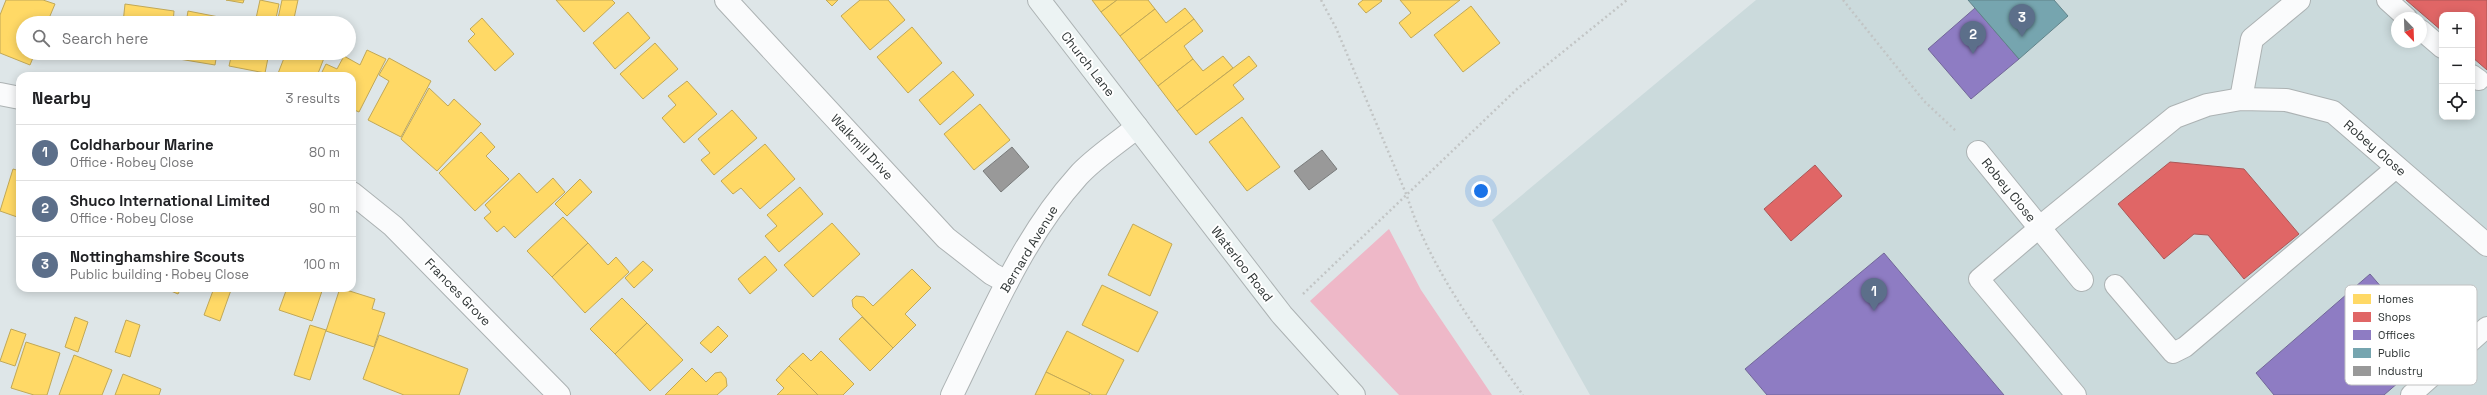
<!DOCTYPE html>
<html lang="en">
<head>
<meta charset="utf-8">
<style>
	:root { --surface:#fff; --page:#f6f6f6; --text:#202124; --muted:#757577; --line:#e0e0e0; --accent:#0f766e }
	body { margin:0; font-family:"Space Grotesk",sans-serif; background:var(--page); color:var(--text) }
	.controls { position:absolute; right:12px; top:12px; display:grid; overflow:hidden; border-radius:8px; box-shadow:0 2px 10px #0003 }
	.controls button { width:36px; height:36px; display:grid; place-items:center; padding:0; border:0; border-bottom:1px solid var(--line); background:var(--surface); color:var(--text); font:20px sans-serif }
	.compass { position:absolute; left:2391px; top:12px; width:36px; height:36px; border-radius:50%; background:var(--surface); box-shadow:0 2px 10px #0003; rotate:157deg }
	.you { position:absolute; left:1481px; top:191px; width:14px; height:14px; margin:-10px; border:3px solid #fff; border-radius:50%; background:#1a73e8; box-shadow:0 0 0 6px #1a73e833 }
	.badge { display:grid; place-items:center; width:26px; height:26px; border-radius:50%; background:var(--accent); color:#fff; font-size:13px; font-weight:700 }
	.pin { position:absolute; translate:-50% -33px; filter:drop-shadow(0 1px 2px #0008) }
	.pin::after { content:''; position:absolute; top:21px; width:14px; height:12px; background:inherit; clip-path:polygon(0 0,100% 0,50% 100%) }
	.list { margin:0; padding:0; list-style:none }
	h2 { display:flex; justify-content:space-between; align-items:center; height:52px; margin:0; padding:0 16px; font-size:17px }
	h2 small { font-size:13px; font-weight:400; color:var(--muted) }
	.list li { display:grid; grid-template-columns:26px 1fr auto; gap:12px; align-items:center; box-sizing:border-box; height:56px; padding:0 16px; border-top:1px solid var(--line) }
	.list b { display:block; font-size:15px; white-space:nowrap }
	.list p { margin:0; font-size:13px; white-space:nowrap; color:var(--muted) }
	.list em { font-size:13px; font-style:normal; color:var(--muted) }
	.icon { flex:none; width:22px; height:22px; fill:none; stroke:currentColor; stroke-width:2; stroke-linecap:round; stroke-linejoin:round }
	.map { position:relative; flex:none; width:2487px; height:395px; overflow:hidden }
	.search { position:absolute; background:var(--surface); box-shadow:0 2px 10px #0003; left:16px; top:16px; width:340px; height:44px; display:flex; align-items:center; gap:10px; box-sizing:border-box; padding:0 14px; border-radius:22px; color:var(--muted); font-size:15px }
	.panel { position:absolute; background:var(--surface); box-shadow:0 2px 10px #0003; left:16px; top:72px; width:340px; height:220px; border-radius:12px }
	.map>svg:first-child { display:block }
	.built { fill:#cbdadc; fill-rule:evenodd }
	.forest { fill:#eeb8c8 }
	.homes { fill:#ffd966; stroke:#c1a857 }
	.shops { fill:#e06666; stroke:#ab5757 }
	.offices { fill:#8e7cc3; stroke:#726798 }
	.public { fill:#76a5af; stroke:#61838a }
	.industry { fill:#999; stroke:#797b7b }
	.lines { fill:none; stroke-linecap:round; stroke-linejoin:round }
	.lane-casing { stroke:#acb2b3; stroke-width:22 }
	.street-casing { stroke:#acb2b3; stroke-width:24 }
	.secondary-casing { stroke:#acb2b3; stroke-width:24 }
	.path { stroke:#c2c5c5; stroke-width:2.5; stroke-dasharray:2 3; stroke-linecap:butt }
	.lane { stroke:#fafbfc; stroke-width:20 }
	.street { stroke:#fafbfc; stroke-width:22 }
	.secondary { stroke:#ecf3f3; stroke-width:22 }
	.labels { text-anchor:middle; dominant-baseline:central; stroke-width:4; stroke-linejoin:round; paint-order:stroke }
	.street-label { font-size:13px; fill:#2f3535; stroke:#fff }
	.key { fill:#fff; stroke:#c1c2c2; stroke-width:1 }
	.key-label { font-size:11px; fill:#2f3535 }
</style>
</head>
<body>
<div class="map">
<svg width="2487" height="395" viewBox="0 0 2487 395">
	<rect width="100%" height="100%" fill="#dee6e8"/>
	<path class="built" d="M1756 0H2487V395H1590L1492 220ZM2442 15H2472V117H2442ZM2397 18H2421V42H2397Z"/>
	<polygon class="forest" points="1389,229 1421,290 1492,395 1399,395 1310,301"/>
	<g class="homes">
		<polygon points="6,0 43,0 55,4 47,23 23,23 23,53 35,53 30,65 0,53 0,15"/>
		<polygon points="226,0 244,0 243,3"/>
		<polygon points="260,0 279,4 275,23 255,23"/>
		<polygon points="282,0 298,0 293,23 277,23"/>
		<polygon points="556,0 612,0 615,3 584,32"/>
		<polygon points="826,0 838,0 832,6"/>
		<polygon points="860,0 888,0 905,20 870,50 841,16"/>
		<polygon points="1092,0 1117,0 1101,12"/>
		<polygon points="1117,0 1148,0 1155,9 1120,36 1101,12"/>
		<polygon points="1363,0 1381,0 1382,1 1366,13 1358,4"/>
		<polygon points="1400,0 1460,0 1411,38 1399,23 1411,13"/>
		<polygon points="125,4 174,11 173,23 123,23"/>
		<polygon points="1471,6 1500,43 1463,72 1434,35"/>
		<polygon points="1185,8 1194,19 1139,61 1120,36 1155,9 1166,23"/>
		<polygon points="188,11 224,18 223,23 186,23"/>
		<polygon points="628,12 650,38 615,69 593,43"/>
		<polygon points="482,18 514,54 495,71 468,41 475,34 470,29"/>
		<polygon points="1194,19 1203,31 1184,46 1193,59 1158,86 1139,61"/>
		<polygon points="912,27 942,63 908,93 877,57"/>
		<polygon points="655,43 678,69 643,99 620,74"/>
		<polygon points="367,50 386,59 359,112 352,109 352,76 320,76 326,64 337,69 344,56 360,65"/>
		<polygon points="145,53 168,53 168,56"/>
		<polygon points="180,53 217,53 215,65 179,59"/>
		<polygon points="232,53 269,53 265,73 229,66"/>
		<polygon points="286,53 326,53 317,76 277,76"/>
		<polygon points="1223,56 1233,68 1177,111 1158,86 1193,59 1203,71"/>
		<polygon points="1249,56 1257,66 1233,85 1244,99 1196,135 1177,111"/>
		<polygon points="389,58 431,81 401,137 368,120 389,81 379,75"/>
		<polygon points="953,71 974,95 940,125 919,100"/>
		<polygon points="687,81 717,114 684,143 662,118 676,105 668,96"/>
		<polygon points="429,88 448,106 454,99 481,124 437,171 401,139"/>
		<polygon points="980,104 1010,140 974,170 944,134"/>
		<polygon points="732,110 757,138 714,175 701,160 710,153 698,139"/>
		<polygon points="1242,117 1280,167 1247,191 1209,142"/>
		<polygon points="481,132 495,147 486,156 509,179 475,211 439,173"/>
		<polygon points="765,144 795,179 760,209 741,188 733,194 721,181"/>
		<polygon points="13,169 20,171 20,218 0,211"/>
		<polygon points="519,173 537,193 553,178 565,192 515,238 504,226 497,232 484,218 491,212 485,205"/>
		<polygon points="580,179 592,192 567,216 555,204"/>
		<polygon points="800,187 823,214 779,252 765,236 777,226 767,215"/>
		<polygon points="563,217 588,243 552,277 527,251"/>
		<polygon points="832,223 860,254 813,297 784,265"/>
		<polygon points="1133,224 1172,244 1150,296 1108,275"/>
		<polygon points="588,243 608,265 616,257 629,272 585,313 552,277"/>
		<polygon points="765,256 777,270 750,294 738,279"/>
		<polygon points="643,261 653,270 634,288 625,278"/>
		<polygon points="912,269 931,288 905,314 916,325 893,348 853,307 852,300 856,296 864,297 873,306"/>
		<polygon points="1102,285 1158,312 1138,352 1082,325"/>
		<polygon points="164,288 181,288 178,294"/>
		<polygon points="214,288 231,290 220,321 204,315"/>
		<polygon points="287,288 323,288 312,321 279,310"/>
		<polygon points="340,288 375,299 372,309 385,313 374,347 326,331"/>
		<polygon points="622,298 647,323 615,354 590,329"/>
		<polygon points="75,317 88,322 78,352 65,347"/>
		<polygon points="862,317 893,348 870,371 839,339"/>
		<polygon points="126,320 140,325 130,357 115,352"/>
		<polygon points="647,323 683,360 650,391 615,354"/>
		<polygon points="310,325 326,330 310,380 294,375"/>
		<polygon points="718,326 728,336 711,353 700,343"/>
		<polygon points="11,329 26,334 15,366 0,361"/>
		<polygon points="1067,331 1124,360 1106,395 1093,395 1046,372"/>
		<polygon points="379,335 468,369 459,395 404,395 363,379"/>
		<polygon points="26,342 60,353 47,395 34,395 11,388"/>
		<polygon points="821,351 854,384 843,395 818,395 789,366 803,353 811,361"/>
		<polygon points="74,355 112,370 102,395 59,395"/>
		<polygon points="789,366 818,395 777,395 784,388 776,380"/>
		<polygon points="692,368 706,382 715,373 721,372 726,378 727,386 717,395 665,395"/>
		<polygon points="1046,372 1090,393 1089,395 1035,395"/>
		<polygon points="123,374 161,389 159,395 115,395"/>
	</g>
	<g class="shops">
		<polygon points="2406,0 2487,0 2487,70 2472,57 2472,15 2442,15 2442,31"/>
		<polygon points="2170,162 2244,169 2299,234 2244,279 2208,235 2194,234 2164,259 2118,204"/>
		<polygon points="1815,165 1842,196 1791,241 1764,209"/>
	</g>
	<g class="offices">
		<polygon points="1975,8 2019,59 1971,99 1928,49"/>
		<polygon points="1884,253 2004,395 1767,395 1745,369"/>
		<polygon points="2370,274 2436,350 2384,395 2274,395 2256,373"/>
	</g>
	<polygon class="public" points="1968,0 2054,0 2068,16 2019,59"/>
	<g class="industry">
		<polygon points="1012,147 1029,167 1001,192 983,171"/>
		<polygon points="1322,150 1337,169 1309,190 1294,171"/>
	</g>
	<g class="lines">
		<defs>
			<g id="lane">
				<polyline points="2387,0 2407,18"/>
				<polyline points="2421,30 2442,48"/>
				<polyline points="2472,75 2479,80"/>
				<polyline points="2039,228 1979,279 2076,395"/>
				<polyline points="2115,285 2173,353 2185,347 2397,167"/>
				<polyline points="2411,395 2487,327"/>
			</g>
			<g id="street">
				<polyline points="726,0 946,238 992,274 1007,282"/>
				<polyline points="0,94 20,98"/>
				<polyline points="2241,99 2252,39 2299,0"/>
				<polyline points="1978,152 2082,280"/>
				<polyline points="352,193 393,226 559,395"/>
				<polyline points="2039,228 2175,117 2207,105 2241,99 2286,100 2333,112 2487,245"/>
				<path d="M952 395C989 320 1022 238 1078 176 1094 158 1118 143 1137 127"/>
			</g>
			<polyline id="secondary" points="1039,0 1282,315 1354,395"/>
		</defs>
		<use href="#lane" class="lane-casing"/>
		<use href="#street" class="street-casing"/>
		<use href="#secondary" class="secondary-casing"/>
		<g class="path">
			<path d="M1321 0 1336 28 1407 196C1429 267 1480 335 1523 395"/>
			<polyline points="1843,0 1924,101 1956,131"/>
			<polyline points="1303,294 1517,89 1627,0"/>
		</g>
		<use href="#lane" class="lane"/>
		<use href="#street" class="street"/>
		<use href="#secondary" class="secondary"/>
	</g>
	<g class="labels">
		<g class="street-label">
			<text transform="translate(1088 64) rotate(52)">Church Lane</text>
			<text transform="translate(862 147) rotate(47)">Walkmill Drive</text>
			<text transform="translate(2375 148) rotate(41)">Robey Close</text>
			<text transform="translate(2009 190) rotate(51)">Robey Close</text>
			<text transform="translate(1029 249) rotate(-59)">Bernard Avenue</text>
			<text transform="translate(1242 264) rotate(52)">Waterloo Road</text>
			<text transform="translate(458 292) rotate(46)">Frances Grove</text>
		</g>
	</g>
	<rect x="2345" y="285" width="132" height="100" rx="6" class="key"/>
	<rect x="2353" y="294" width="18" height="10" fill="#ffd966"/>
	<rect x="2353" y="312" width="18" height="10" fill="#e06666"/>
	<rect x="2353" y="330" width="18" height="10" fill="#8e7cc3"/>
	<rect x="2353" y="348" width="18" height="10" fill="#76a5af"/>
	<rect x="2353" y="366" width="18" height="10" fill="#999"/>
	<g class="key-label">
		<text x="2378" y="303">Homes</text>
		<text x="2378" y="321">Shops</text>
		<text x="2378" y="339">Offices</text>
		<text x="2378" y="357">Public</text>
		<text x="2378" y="375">Industry</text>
	</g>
</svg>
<div class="controls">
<button>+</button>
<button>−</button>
<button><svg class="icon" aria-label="locate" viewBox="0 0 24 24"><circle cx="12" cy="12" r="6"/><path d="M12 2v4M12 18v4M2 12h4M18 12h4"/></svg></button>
</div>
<svg class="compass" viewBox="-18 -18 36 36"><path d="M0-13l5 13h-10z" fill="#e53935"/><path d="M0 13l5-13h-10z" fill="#757577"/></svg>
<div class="you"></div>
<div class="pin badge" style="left:1874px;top:311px;background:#5c6f8a">1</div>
<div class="pin badge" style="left:1973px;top:54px;background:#5c6f8a">2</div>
<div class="pin badge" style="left:2022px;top:37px;background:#5c6f8a">3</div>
<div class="search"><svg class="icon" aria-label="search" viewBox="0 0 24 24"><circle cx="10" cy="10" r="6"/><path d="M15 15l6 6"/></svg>Search here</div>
<section class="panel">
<h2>Nearby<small>3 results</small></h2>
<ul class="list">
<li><span class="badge" style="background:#5c6f8a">1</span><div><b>Coldharbour Marine</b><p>Office · Robey Close</p></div><em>80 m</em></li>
<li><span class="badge" style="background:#5c6f8a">2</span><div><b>Shuco International Limited</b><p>Office · Robey Close</p></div><em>90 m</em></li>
<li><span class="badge" style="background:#5c6f8a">3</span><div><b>Nottinghamshire Scouts</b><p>Public building · Robey Close</p></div><em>100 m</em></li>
</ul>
</section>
</div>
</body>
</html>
